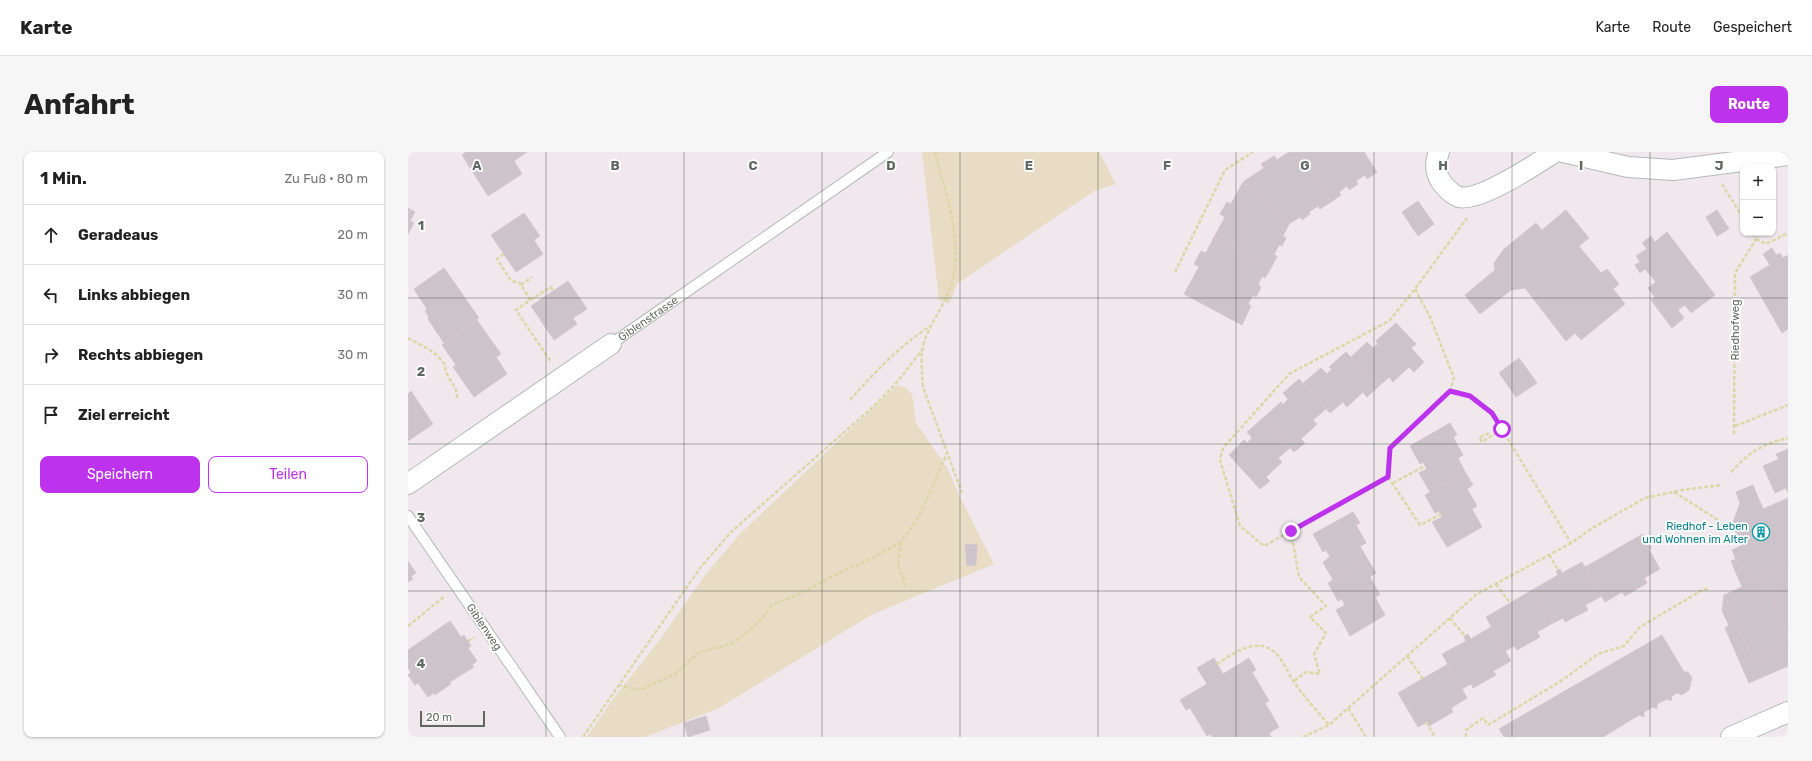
<!DOCTYPE html>
<html lang="de">
<head>
<meta charset="utf-8">
<style>
	:root { --surface:#fff; --page:#f6f6f6; --text:#222; --muted:#767676; --line:#e0e0e0; --accent:#bc32ed }
	body { margin:0; font-family:Rubik,sans-serif; background:var(--page); color:var(--text) }
	.controls { position:absolute; right:12px; top:12px; display:grid; overflow:hidden; border-radius:8px; box-shadow:0 1px 3px #0004 }
	.controls button { width:36px; height:36px; display:grid; place-items:center; padding:0; border:0; border-bottom:1px solid var(--line); background:var(--surface); color:var(--text); font:20px sans-serif }
	.scale { position:absolute; left:12px; bottom:10px; width:65px; box-sizing:border-box; padding-left:4px; border:2px solid #5f6861; border-top:0; font-size:11px; line-height:14px; white-space:nowrap; color:#5f6861; -webkit-text-stroke:3px #fff; paint-order:stroke }
	.stop { position:absolute; width:12px; height:12px; margin:-9px; border:3px solid #bc32ed; border-radius:50%; background:#fff }
	.stop.end { background:#bc32ed; border-color:#fff; box-shadow:0 1px 4px #0008 }
	.list { margin:0; padding:0; list-style:none }
	h2 { display:flex; justify-content:space-between; align-items:center; height:52px; margin:0; padding:0 16px; font-size:17px }
	h2 small { font-size:13px; font-weight:400; color:var(--muted) }
	.list li { display:grid; grid-template-columns:26px 1fr auto; gap:12px; align-items:center; box-sizing:border-box; height:60px; padding:0 16px; border-top:1px solid var(--line) }
	.list b { display:block; font-size:15px; white-space:nowrap }
	.list em { font-size:13px; font-style:normal; color:var(--muted) }
	.actions { display:flex; gap:8px; padding:12px 16px }
	.actions a { flex:1; padding:9px 0; border:1px solid var(--accent); border-radius:8px; text-align:center; font-size:14px; color:var(--accent) }
	.actions .main { background:var(--accent); color:#fff }
	.icon { flex:none; width:22px; height:22px; fill:none; stroke:currentColor; stroke-width:2; stroke-linecap:round; stroke-linejoin:round }
	.map { position:relative; flex:none; width:1380px; height:585px; overflow:hidden; border-radius:8px }
	header { display:flex; align-items:center; gap:24px; box-sizing:border-box; height:56px; padding:0 20px; background:var(--surface); border-bottom:1px solid var(--line) }
	header strong { font-size:19px }
	nav { display:flex; gap:22px; margin-inline-start:auto; font-size:14px }
	.intro { display:flex; align-items:center; justify-content:space-between; box-sizing:border-box; height:96px; padding:0 24px }
	h1 { margin:0; font-size:28px }
	.button { padding:10px 18px; border-radius:8px; background:var(--accent); color:#fff; font-size:14px; font-weight:700 }
	main { display:flex; gap:24px; padding:0 24px }
	aside { flex:1; background:var(--surface); border-radius:8px; box-shadow:0 1px 3px #0004 }
	.map>svg:first-child { display:block }
	.green { fill:#e8dcc4 }
	.building { fill:#ccc4ca; stroke:#d6c6d0 }
	.lines { fill:none; stroke-linecap:round; stroke-linejoin:round }
	.lane-casing { stroke:#b3bab5; stroke-width:12 }
	.street-casing { stroke:#b3bab5; stroke-width:22 }
	.path { stroke:#dbd7a7; stroke-width:2.5; stroke-dasharray:4 2; stroke-linecap:butt }
	.lane { stroke:#fff; stroke-width:10 }
	.street { stroke:#fff; stroke-width:20 }
	.route { stroke:#bc32ed; stroke-width:5 }
	.grid { fill:none; stroke:#5f6861; stroke-width:1; stroke-opacity:0.55 }
	.labels { text-anchor:middle; dominant-baseline:central; stroke-width:3.5; stroke-linejoin:round; paint-order:stroke }
	.street-label { font-size:11px; fill:#5f6861; stroke:#fff }
	.culture-label { font-size:11px; fill:#0d838f; stroke:#fff; text-anchor:end }
	.grid-label { font-size:13px; text-anchor:middle; font-weight:bold; fill:#5f6861; stroke:#fff; stroke-width:3.5; stroke-linejoin:round; paint-order:stroke }
</style>
</head>
<body>
<header>
<strong>Karte</strong>
<nav><a>Karte</a><a>Route</a><a>Gespeichert</a></nav>
</header>
<div class="intro"><h1>Anfahrt</h1><a class="button">Route</a></div>
<main>
<aside>
<h2>1 Min.<small>Zu Fuß · 80 m</small></h2>
<ul class="list">
<li><svg class="icon" aria-label="ahead" viewBox="0 0 24 24"><path d="M12 20V5M6 11l6-6 6 6"/></svg><div><b>Geradeaus</b></div><em>20 m</em></li>
<li><svg class="icon" aria-label="left" viewBox="0 0 24 24"><path d="M17 20v-9H6M10 6l-5 5 5 5"/></svg><div><b>Links abbiegen</b></div><em>30 m</em></li>
<li><svg class="icon" aria-label="right" viewBox="0 0 24 24"><path d="M7 20v-9h11M14 6l5 5-5 5"/></svg><div><b>Rechts abbiegen</b></div><em>30 m</em></li>
<li><svg class="icon" aria-label="arrive" viewBox="0 0 24 24"><path d="M6 21V4h12l-3 4 3 4H6"/></svg><div><b>Ziel erreicht</b></div></li>
</ul>
<div class="actions"><a class="main">Speichern</a><a>Teilen</a></div>
</aside>
<div class="map">
<svg width="1380" height="585" viewBox="0 0 1380 585">
	<rect width="100%" height="100%" fill="#f1e8ed"/>
	<g class="green">
		<polygon points="514,0 691,0 708,32 686,39 549,132 541,152 531,148"/>
		<polygon points="489,233 498,236 504,242 508,271 540,317 551,343 586,412 463,463 311,556 237,585 179,585 205,547 253,486 297,423 330,384"/>
	</g>
	<g class="building">
		<polygon points="58,0 119,0 106,9 114,22 80,44 54,3"/>
		<polygon points="881,0 892,0 923,50 912,57 910,54 901,60 902,62 894,68 892,65 881,72 835,30 856,16 853,12 866,4 869,8"/>
		<polygon points="892,0 956,0 969,20 959,27 957,23 948,29 950,32 941,38 939,34 931,40 933,43 923,50"/>
		<polygon points="835,30 881,72 875,84 878,86 874,94 871,93 866,103 869,104 863,116 806,85 817,65 812,62 819,50 823,52"/>
		<polygon points="1010,49 1026,72 1010,84 994,60"/>
		<polygon points="0,56 7,60 2,69 6,71 0,82"/>
		<polygon points="1158,58 1181,86 1171,94 1193,121 1199,117 1211,132 1205,137 1217,152 1173,188 1167,181 1158,189 1117,136 1103,138 1072,162 1057,143 1087,118 1086,111 1096,97 1128,71 1134,78"/>
		<polygon points="1309,58 1321,77 1309,84 1298,65"/>
		<polygon points="116,61 132,84 126,88 135,102 108,120 83,83"/>
		<polygon points="1259,80 1307,143 1283,161 1277,153 1270,158 1276,166 1264,176 1243,148 1247,145 1240,136 1248,130 1237,117 1232,121 1227,113 1232,110 1228,104 1239,97 1234,91 1243,84 1247,90"/>
		<polygon points="806,85 863,116 857,126 854,124 850,133 853,135 848,145 845,143 840,152 843,154 834,173 776,142 791,115 786,112 793,99 798,101"/>
		<polygon points="1364,96 1368,103 1372,101 1375,106 1380,103 1380,177 1374,181 1342,125 1362,113 1355,102"/>
		<polygon points="36,116 71,166 36,191 20,167 21,165 17,159 19,157 6,137"/>
		<polygon points="160,129 179,157 165,166 169,172 146,188 123,154"/>
		<polygon points="69,168 93,202 88,205 99,222 66,245 45,215 48,213 34,193"/>
		<polygon points="988,171 1008,192 1003,196 1016,210 1006,220 1001,215 985,230 981,225 970,235 943,205 959,190 965,196 970,192 968,189"/>
		<polygon points="938,200 970,235 959,245 955,240 939,255 935,250 922,261 895,231 913,216 919,222 924,217 921,215"/>
		<polygon points="1111,206 1129,231 1108,245 1091,221"/>
		<polygon points="891,227 918,257 905,268 909,272 893,287 897,291 886,300 855,266 873,250 875,253 880,247 875,241"/>
		<polygon points="3,239 25,272 0,289 0,242"/>
		<polygon points="855,266 882,296 870,306 874,310 858,325 862,329 852,337 821,303 836,288 839,291 844,286 839,280"/>
		<polygon points="1042,271 1049,283 1045,285 1055,303 1050,306 1057,320 1022,340 1011,321 1019,317 1015,310 1012,312 1002,294"/>
		<polygon points="1380,297 1380,341 1378,336 1367,341 1355,314 1371,307 1368,302"/>
		<polygon points="1057,320 1065,333 1059,337 1069,354 1064,357 1074,375 1039,395 1024,370 1034,365 1031,359 1027,361 1017,343"/>
		<polygon points="1345,333 1355,357 1380,346 1380,414 1343,430 1336,415 1332,417 1324,398 1335,393 1324,373 1332,351 1328,340"/>
		<polygon points="945,360 952,371 948,373 958,391 952,394 960,408 925,428 915,410 922,405 918,398 915,400 905,382"/>
		<polygon points="1235,382 1243,396 1241,398 1252,417 1236,426 1239,431 1217,444 1214,440 1197,450 1177,415"/>
		<polygon points="569,392 568,413 559,414 557,393"/>
		<polygon points="1328,407 1332,417 1336,415 1343,430 1350,427 1355,441 1361,438 1380,482 1380,493 1345,509 1316,443 1334,435 1323,409"/>
		<polygon points="960,408 968,421 962,425 972,443 967,445 977,463 942,484 928,458 937,453 934,447 930,449 920,431"/>
		<polygon points="0,409 8,421 3,424 5,427 0,430"/>
		<polygon points="1174,410 1194,444 1177,453 1180,458 1157,470 1155,466 1145,471 1126,437 1150,423 1148,419 1152,417 1154,421"/>
		<polygon points="1380,414 1380,482 1361,438 1355,441 1350,427"/>
		<polygon points="1126,437 1145,471 1129,480 1132,485 1109,498 1106,494 1097,499 1078,465"/>
		<polygon points="1316,443 1345,509 1380,493 1380,514 1341,531 1317,476 1321,473 1314,459"/>
		<polygon points="42,469 53,485 56,483 63,494 60,496 69,509 64,513 66,515 42,530 43,532 27,543 26,541 20,545 10,531 7,533 0,523 3,520 0,516 0,498"/>
		<polygon points="1083,475 1103,509 1085,519 1088,523 1065,536 1063,532 1054,537 1034,502 1058,489 1056,485 1057,484 1060,482 1063,487"/>
		<polygon points="1254,483 1276,520 1280,520 1284,526 1281,538 1274,543 1269,541 1264,544 1263,549 1259,547 1249,552 1249,557 1245,555 1236,560 1236,565 1231,563 1195,585 1096,585 1091,577"/>
		<polygon points="806,506 815,522 841,506 848,518 844,520 861,549 857,551 871,575 861,581 863,585 804,585 802,582 799,584 782,556 778,558 772,548 799,532 789,516"/>
		<polygon points="1040,512 1059,546 1043,556 1045,560 1021,574 1019,570 1010,575 990,541"/>
		<polygon points="298,564 302,578 280,585 276,571"/>
	</g>
	<g class="lines">
		<defs>
			<g id="lane">
				<path id="s1" d="M203 192 480 0"/>
				<polyline points="0,364 152,585"/>
			</g>
			<g id="street">
				<path d="M1031 0C1026 12 1027 21 1034 31 1038 36 1045 43 1051 45 1072 50 1128 12 1147 0"/>
				<polyline points="1155,0 1220,15 1265,18 1380,3"/>
				<polyline points="0,332 203,192"/>
				<polyline points="1323,585 1380,560"/>
			</g>
		</defs>
		<use href="#lane" class="lane-casing"/>
		<use href="#street" class="street-casing"/>
		<g class="path">
			<path d="M527 0C537 40 554 85 545 126 540 151 518 174 514 199 513 211 514 223 515 235L554 341"/>
			<polyline points="1314,32 1335,66"/>
			<polyline points="1348,87 1358,92 1380,81"/>
			<polyline points="96,102 89,107 103,129 112,131 122,148 108,158 143,210"/>
			<polyline points="767,120 817,18 845,0"/>
			<polyline points="113,133 124,125"/>
			<polyline points="1007,137 1022,165 1046,226 1042,239 982,295 980,325 856,394 832,374 812,308 815,296 881,222 981,169 1007,137 1059,66"/>
			<polyline points="122,148 143,135 145,139"/>
			<path d="M0 186C12 193 29 199 36 212 37 216 38 220 40 224 44 232 50 237 49 247"/>
			<polyline points="1042,239 1062,244 1084,261 1163,391"/>
			<path d="M442 248C467 220 492 193 524 173"/>
			<polyline points="1327,274 1380,253"/>
			<polyline points="1081,281 1071,286 1074,290 1094,277"/>
			<polyline points="1326,282 1327,121 1348,87 1345,81"/>
			<path d="M1323 320C1343 299 1352 293 1380 286"/>
			<polyline points="980,325 1012,373 1033,362"/>
			<polyline points="985,331 1017,314"/>
			<polyline points="1266,340 1310,368"/>
			<polyline points="883,379 891,425 918,454 902,465 918,481 906,502 912,522 898,520 886,529"/>
			<polyline points="493,390 490,412 498,435"/>
			<polyline points="1141,403 1150,418"/>
			<polyline points="1088,432 1102,451"/>
			<polyline points="1042,466 1057,484"/>
			<polyline points="0,474 37,444"/>
			<polyline points="60,489 66,485"/>
			<polyline points="999,504 1015,527"/>
			<path d="M809 512C824 502 848 485 865 499 875 506 879 520 886 530 896 545 909 559 921 573"/>
			<polyline points="210,533 232,538 267,522 290,501 325,491 348,473 365,452 389,443 431,421 467,405 493,390 510,366 524,336 539,301"/>
			<polyline points="940,556 958,585"/>
			<polyline points="1018,570 1027,585"/>
			<polyline points="175,585 292,416 323,380 467,253 489,230 515,197"/>
			<polyline points="895,585 921,573 1069,442 1163,391 1186,375 1237,346 1274,338 1314,333"/>
			<polyline points="1058,585 1058,578 1075,566 1080,573 1153,529 1190,502 1216,494 1232,475 1296,437 1300,438"/>
		</g>
		<use href="#lane" class="lane"/>
		<use href="#street" class="street"/>
	</g>
	<g class="lines">
		<polyline class="route" points="883,379 980,325 982,296 1042,239 1062,244 1084,261 1094,277"/>
	</g>
	<path class="grid" d="M138 0V585M276 0V585M414 0V585M552 0V585M690 0V585M828 0V585M966 0V585M1104 0V585M1242 0V585M0 146H1380M0 292H1380M0 439H1380"/>
	<defs>
		<symbol id="building-ring" viewBox="-11 -11 22 22"><circle r="9.5" fill="#fff" stroke="#0f9aa8" stroke-width="1.5"/><path d="M-4-6H4V6H1V3H-1V6H-4ZM-2.5-4.3h1.7v1.8h-1.7ZM.8-4.3h1.7v1.8H.8ZM-2.5-1h1.7V.8h-1.7ZM.8-1h1.7V.8H.8Z" fill="#0f9aa8"/></symbol>
	</defs>
	<g fill-rule="evenodd">
		<use href="#building-ring" x="1343" y="370" width="20" height="20"/>
	</g>
	<g class="labels">
		<g class="street-label">
			<text stroke="none"><textPath href="#s1" startOffset="45">Giblenstrasse</textPath></text>
			<text transform="translate(1327 178) rotate(-90)">Riedhofweg</text>
			<text transform="translate(76 475) rotate(56)">Giblenweg</text>
		</g>
		<g class="culture-label">
			<text x="1340" y="374">Riedhof - Leben<tspan x="1340" dy="13">und Wohnen im Alter</tspan></text>
		</g>
	</g>
	<g class="grid-label">
		<text x="69" y="18">A</text>
		<text x="207" y="18">B</text>
		<text x="345" y="18">C</text>
		<text x="483" y="18">D</text>
		<text x="621" y="18">E</text>
		<text x="759" y="18">F</text>
		<text x="897" y="18">G</text>
		<text x="1035" y="18">H</text>
		<text x="1173" y="18">I</text>
		<text x="1311" y="18">J</text>
		<text x="13" y="78">1</text>
		<text x="13" y="224">2</text>
		<text x="13" y="370">3</text>
		<text x="13" y="516">4</text>
	</g>
</svg>
<div class="controls">
<button>+</button>
<button>−</button>
</div>
<div class="scale">20 m</div>
<div class="stop" style="left:1094px;top:277px"></div>
<div class="stop end" style="left:883px;top:379px"></div>
</div>
</main>
</body>
</html>
